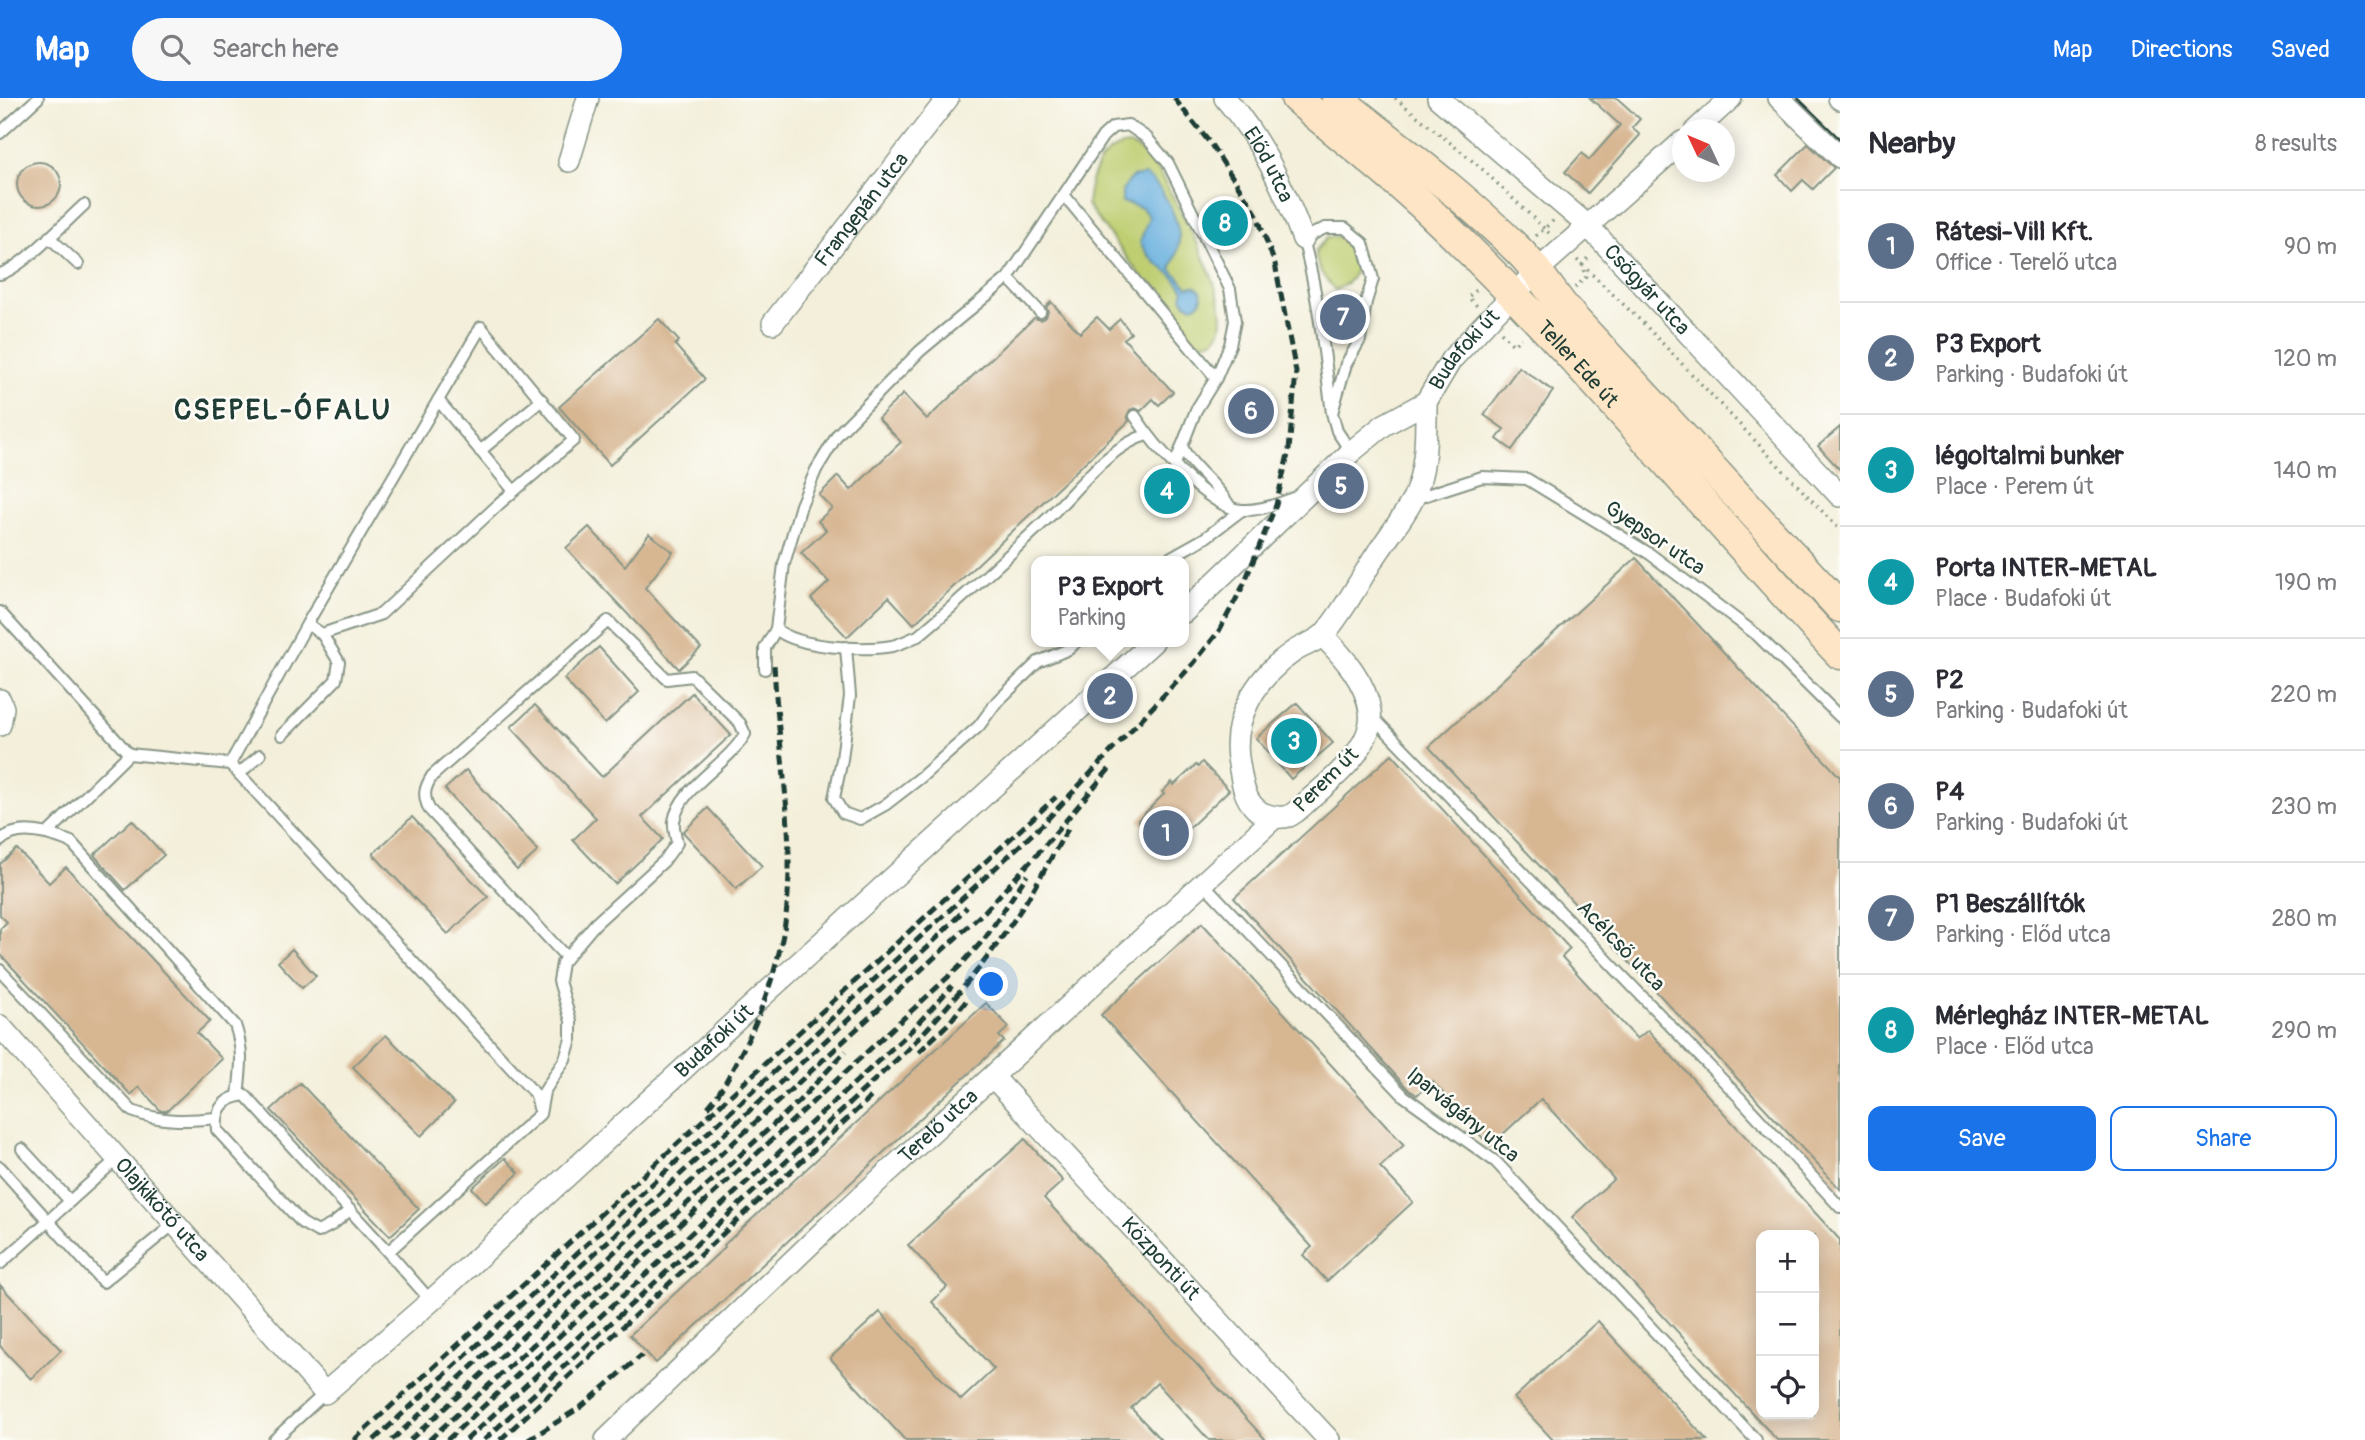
<!DOCTYPE html>
<html lang="en">
<head>
<meta charset="utf-8">
<style>
	:root { --surface:#fff; --page:#f7f7f7; --text:#2b2b33; --muted:#7c7c81; --line:#e1e1e2; --accent:#1a73e8 }
	body { margin:0; font-family:Pangolin,sans-serif; background:var(--page); color:var(--text) }
	.controls { position:absolute; right:21px; bottom:21px; display:grid; overflow:hidden; border-radius:14px; box-shadow:0 4px 18px #0003 }
	.controls button { width:63px; height:63px; display:grid; place-items:center; padding:0; border:0; border-bottom:2px solid var(--line); background:var(--surface); color:var(--text); font:35px sans-serif }
	.compass { position:absolute; left:1672px; top:21px; width:63px; height:63px; border-radius:50%; background:var(--surface); box-shadow:0 4px 18px #0003; rotate:314deg }
	.you { position:absolute; left:992px; top:887px; width:24px; height:24px; margin:-18px; border:5px solid #fff; border-radius:50%; background:#1a73e8; box-shadow:0 0 0 10px #1a73e833 }
	.badge { display:grid; place-items:center; width:46px; height:46px; border-radius:50%; background:var(--accent); color:#fff; font-size:23px; font-weight:700 }
	.pin { position:absolute; translate:-50% -50%; border:4px solid #fff; box-shadow:0 2px 7px #0006 }
	.popup { position:absolute; left:1031px; top:458px; width:158px; height:91px; box-sizing:border-box; display:grid; place-content:center; border-radius:14px; background:var(--surface); filter:drop-shadow(0 2px 5px #0005); font-size:23px; white-space:nowrap; color:var(--muted) }
	.popup b { font-size:26px; color:var(--text) }
	.popup::after { content:''; position:absolute; left:50%; top:100%; margin-left:-14px; border:14px solid transparent; border-top-color:var(--surface) }
	.list { margin:0; padding:0; list-style:none }
	h2 { display:flex; justify-content:space-between; align-items:center; height:91px; margin:0; padding:0 28px; font-size:30px }
	h2 small { font-size:23px; font-weight:400; color:var(--muted) }
	.list li { display:grid; grid-template-columns:46px 1fr auto; gap:21px; align-items:center; box-sizing:border-box; height:112px; padding:0 28px; border-top:2px solid var(--line) }
	.list b { display:block; font-size:26px; white-space:nowrap }
	.list p { margin:0; font-size:23px; white-space:nowrap; color:var(--muted) }
	.list em { font-size:23px; font-style:normal; color:var(--muted) }
	.actions { display:flex; gap:14px; padding:21px 28px }
	.actions a { flex:1; padding:16px 0; border:2px solid var(--accent); border-radius:14px; text-align:center; font-size:24px; color:var(--accent) }
	.actions .main { background:var(--accent); color:#fff }
	.icon { flex:none; width:38px; height:38px; fill:none; stroke:currentColor; stroke-width:2; stroke-linecap:round; stroke-linejoin:round }
	.map { position:relative; flex:none; width:1840px; height:1342px; overflow:hidden }
	header { display:flex; align-items:center; gap:42px; box-sizing:border-box; height:98px; padding:0 35px; background:var(--accent); color:#fff }
	header strong { font-size:33px }
	nav { display:flex; gap:38px; margin-inline-start:auto; font-size:24px }
	.search { width:490px; height:63px; background:var(--page); display:flex; align-items:center; gap:18px; box-sizing:border-box; padding:0 24px; border-radius:38px; color:var(--muted); font-size:26px }
	main { display:flex }
	aside { flex:1; background:var(--surface) }
	.map>svg:first-child { display:block }
	.green { fill:#bece71; stroke:#6e8652; stroke-width:2 }
	.water { fill:#67afde; stroke:#437689; stroke-width:2 }
	.building { fill:#d7b692; fill-rule:evenodd }
	.lines { fill:none; stroke-linecap:round; stroke-linejoin:round }
	.lane-casing { stroke:#899687; stroke-width:14 }
	.street-casing { stroke:#899687; stroke-width:24 }
	.secondary-casing { stroke:#899687; stroke-width:33 }
	.path { stroke:#899687; stroke-width:3.5; stroke-dasharray:2 5; stroke-linecap:butt }
	.lane { stroke:#fff; stroke-width:10 }
	.street { stroke:#fff; stroke-width:21 }
	.secondary { stroke:#fee5c5; stroke-width:30 }
	.tram { stroke:#1f3d34; stroke-width:2 }
	.rail { stroke:#1f3d34; stroke-width:5; stroke-dasharray:10 5; stroke-linecap:butt }
	.labels { text-anchor:middle; dominant-baseline:central; stroke-width:5; stroke-linejoin:round; paint-order:stroke }
	.street-label { font-size:21px; fill:#1f3d34; stroke:#fdfcf7 }
	.district-label { font-size:28px; font-weight:bold; letter-spacing:2px; fill:#1f3d34; stroke:#fdfcf7 }
</style>
</head>
<body>
<header>
<strong>Map</strong>
<div class="search"><svg class="icon" aria-label="search" viewBox="0 0 24 24"><circle cx="10" cy="10" r="6"/><path d="M15 15l6 6"/></svg>Search here</div>
<nav><a>Map</a><a>Directions</a><a>Saved</a></nav>
</header>
<main>
<div class="map">
<svg width="1840" height="1342" viewBox="0 0 1840 1342">
	<rect width="100%" height="100%" fill="#fdfcf7"/>
	<filter id="ink" filterUnits="userSpaceOnUse"><feTurbulence type="fractalNoise" baseFrequency=".0143" numOctaves="2"/><feDisplacementMap in="SourceGraphic" scale="14" xChannelSelector="R" yChannelSelector="G"/><feConvolveMatrix kernelMatrix="1 2 1 2 8 2 1 2 1" color-interpolation-filters="sRGB"/></filter>
	<filter id="wash" filterUnits="userSpaceOnUse"><feTurbulence type="fractalNoise" baseFrequency=".00686" numOctaves="4" result="noise"/><feDisplacementMap in="SourceGraphic" scale="28" xChannelSelector="R" yChannelSelector="G"/><feGaussianBlur stdDeviation="1.57" result="paint"/><feColorMatrix in="noise" values="0 0 0 0 0 0 0 0 0 0 0 0 0 0 0 0 0 1.4 0 .05"/><feComposite in="paint" operator="in"/></filter>
	<g filter="url(#wash)">
		<rect width="100%" height="100%" fill="#f3efda"/>
		<g class="green">
			<path d="M1129 47C1143 52 1150 60 1158 72 1172 99 1244 216 1215 240 1205 248 1195 242 1185 236L1087 107C1089 81 1098 49 1129 47Z"/>
			<path d="M1339 138 1348 142C1359 165 1361 180 1335 192 1324 180 1315 169 1316 152L1327 140Z"/>
		</g>
		<path class="water" d="M1145 77C1163 88 1177 117 1179 138 1180 149 1175 161 1171 171L1188 189 1195 188 1201 193 1202 199 1199 206 1192 208 1185 205 1182 198 1184 192C1179 186 1174 178 1168 174 1155 165 1147 158 1140 144L1149 119 1142 110 1122 104V93L1132 79Z"/>
		<g id="blocks">
			<g class="building">
				<polygon points="1590,0 1617,0 1640,21 1632,30 1640,37 1588,95 1565,74 1582,55 1589,62 1620,27"/>
				<polygon points="1808,46 1834,70 1813,91 1803,82 1792,93 1777,77"/>
				<circle cx="39" cy="86" r="22"/>
				<polygon points="1225,105 1239,138 1225,145 1210,112"/>
				<polygon points="1051,204 1080,235 1097,219 1109,231 1120,221 1131,235 1124,241 1173,294 1159,307 1153,301 1141,313 1135,310 1130,312 1127,318 1129,323 914,526 889,499 847,539 811,501 829,484 801,455 826,432 818,423 832,410 819,397 838,378 851,392 901,344 878,320 903,296 927,321 1034,220 1041,222 1046,219 1048,213 1046,209"/>
				<polygon points="659,221 679,243 675,247 705,281 610,367 559,309"/>
				<polygon points="1519,269 1553,293 1512,352 1497,341 1504,331 1484,317"/>
				<polygon points="1840,329 1840,372 1818,348"/>
				<polygon points="589,429 625,468 649,436 673,454 645,490 701,550 679,571 566,450"/>
				<polygon points="1636,460 1840,679 1840,1091 1429,649"/>
				<polygon points="599,549 639,594 605,626 564,581"/>
				<polygon points="692,595 731,637 642,719 663,741 615,786 573,742 596,720 511,629 535,607 602,679"/>
				<polygon points="1297,605 1333,645 1291,681 1256,640"/>
				<path d="M1392 656 1570 851 1562 859 1637 941 1648 932 1840 1142V1342H1777L1572 1119 1614 1081 1541 1001 1490 1048 1432 983 1417 997 1409 992 1234 800ZM1761 1137H1814V1316H1761Z"/>
				<polygon points="1202,664 1229,692 1167,751 1138,722 1164,696 1162,694 1172,684 1174,687 1196,667 1198,669"/>
				<polygon points="466,672 538,753 517,772 445,691"/>
				<polygon points="708,710 762,768 736,791 683,734"/>
				<polygon points="412,719 488,799 448,836 373,756"/>
				<polygon points="132,722 164,757 125,792 94,757"/>
				<polygon points="17,751 49,785 66,769 210,923 197,935 222,961 167,1013 161,1013 139,989 131,997 0,856 0,831 7,824 0,817 0,766"/>
				<polygon points="1202,825 1404,1047 1380,1069 1413,1104 1327,1183 1303,1157 1312,1149 1101,917"/>
				<polygon points="292,851 316,878 302,890 278,864"/>
				<polygon points="986,905 1009,929 999,938 1004,943 656,1265 630,1237 725,1149 724,1147"/>
				<polygon points="386,937 454,1005 421,1038 353,969"/>
				<polygon points="300,985 419,1111 390,1138 271,1012"/>
				<polygon points="1025,1041 1063,1083 1044,1100 1266,1342 1209,1342 1157,1285 1131,1310 1161,1342 905,1342 830,1260 880,1214 961,1302 994,1271 932,1204 947,1189 908,1147"/>
				<polygon points="505,1060 519,1075 486,1105 472,1090"/>
				<polygon points="0,1187 61,1252 31,1281 0,1248"/>
				<polygon points="1598,1223 1707,1342 1553,1342 1514,1300"/>
			</g>
		</g>
	</g>
	<g filter="url(#ink)">
		<use href="#blocks" fill-opacity="0" stroke="#899687" stroke-width="2"/>
		<g class="lines">
			<defs>
				<g id="lane">
					<polyline points="0,35 38,0"/>
					<polyline points="1064,97 1216,280"/>
					<polyline points="49,139 78,166"/>
					<path d="M0 176C22 170 65 124 84 107"/>
					<polyline points="1008,180 1040,214"/>
					<polyline points="438,302 514,393"/>
					<path d="M1332 315C1324 256 1319 198 1303 141L1325 130H1345L1363 145 1373 181 1366 204 1360 242 1346 266 1332 315 1337 333 1351 354"/>
					<path d="M1135 318C1153 346 1207 410 1242 412 1259 413 1279 406 1294 400"/>
					<path d="M1182 348C1190 369 1218 386 1230 409"/>
					<polyline points="480,353 542,302"/>
					<polyline points="1414,401 1482,379 1527,381 1650,456 1757,537 1840,619"/>
					<polyline points="1164,463 1205,440 1242,412"/>
					<polyline points="0,514 129,656 48,735"/>
					<path d="M776 531C798 550 864 553 892 548 901 546 910 541 918 538 963 500 1007 459 1049 419 1077 392 1110 347 1147 337"/>
					<polyline points="846,549 850,598 842,661 834,700 843,715 860,721 885,707 920,680 979,628 995,606 1038,564 1069,551 1076,544"/>
					<polyline points="765,571 765,550 776,531 784,466 801,407 816,372 838,336 920,253 1008,180 1103,38 1113,29 1128,27 1147,40 1168,65 1230,191 1235,223 1230,247 1216,280 1196,312 1175,366"/>
					<polyline points="1371,617 1739,999 1840,1109"/>
					<polyline points="282,637 336,582 339,564 322,536"/>
					<polyline points="129,656 230,666 307,526 322,536 381,516 499,406 574,342 481,229 307,526"/>
					<polyline points="230,666 536,997 539,1010"/>
					<polyline points="239,676 260,657"/>
					<path d="M0 743C18 725 51 736 71 744L235 927C244 953 241 971 238 998"/>
					<polyline points="1203,785 1404,998 1496,1064 1756,1342"/>
					<path d="M0 872 132 1013C160 1024 186 1023 216 1020"/>
					<polyline points="22,1051 70,1103"/>
					<polyline points="0,1069 103,1184 174,1126"/>
					<path d="M350 1112 333 1126 318 1134 302 1125 217 1032C215 1011 223 1000 245 997L388 1154"/>
					<polyline points="0,1166 117,1061"/>
					<path d="M431 1203 388 1154 540 1016 544 994 565 961 571 941V923L559 883 562 865 595 826 664 763 677 745C676 739 673 729 674 723 680 688 728 667 745 636L740 625 692 578 667 581 608 523 432 678C424 691 423 697 429 711L566 859"/>
					<polyline points="274,1342 325,1295"/>
				</g>
				<g id="street">
					<path id="s1" d="M1225 0C1261 41 1284 90 1303 141"/>
					<path id="s2" d="M1438 0 1588 128 1840 398"/>
					<polyline points="1779,0 1840,59"/>
					<polyline points="1839,0 1840,1"/>
					<polyline points="1696,32 1731,0"/>
					<polyline points="569,63 588,0"/>
					<path id="s3" d="M773 225 948 0"/>
					<path id="s4" d="M1184 514 1351 354 1384 327 1426 304 1451 262 1489 221 1538 172 1682 44"/>
					<path d="M1323 538C1343 558 1366 584 1370 613 1375 648 1333 681 1310 701 1304 706 1296 715 1289 718 1279 721 1263 718 1255 710 1243 698 1242 682 1239 666 1230 622 1256 579 1293 554 1303 547 1317 544 1325 535 1343 514 1356 489 1371 465 1384 444 1400 425 1412 403 1427 373 1426 337 1426 304"/>
					<polyline points="0,602 3,610 0,627"/>
					<path id="s5" d="M0 928 325 1295 431 1203 767 894 1153 544"/>
					<path id="s6" d="M993 979 1329 1342"/>
					<path id="s7" d="M606 1342 828 1129 1275 719"/>
				</g>
				<g id="secondary">
					<path id="s8" d="M1296 0C1340 38 1387 73 1429 113 1575 251 1702 410 1840 556"/>
					<path d="M1337 0C1398 49 1462 96 1518 152 1539 172 1552 197 1572 219L1840 509"/>
				</g>
			</defs>
			<use href="#lane" class="lane-casing"/>
			<use href="#street" class="street-casing"/>
			<use href="#secondary" class="secondary-casing"/>
			<g class="path">
				<polyline points="1395,0 1480,69 1551,137"/>
				<polyline points="1536,138 1554,122"/>
				<polyline points="1577,162 1645,227 1840,432"/>
				<polyline points="1575,190 1586,179 1582,167 1590,157"/>
				<polyline points="1476,192 1468,199 1477,208"/>
				<polyline points="1501,234 1513,247 1521,240"/>
			</g>
			<use href="#lane" class="lane"/>
			<use href="#street" class="street"/>
			<use href="#secondary" class="secondary"/>
			<polyline class="tram" points="1798,0 1840,41"/>
			<g class="rail">
				<polyline points="919,954 950,924 966,903"/>
				<path d="M708 1009C722 993 731 974 741 955 763 914 783 855 787 808 795 729 777 644 774 564"/>
				<polyline points="354,1342 1056,699"/>
				<polyline points="374,1342 1042,727 1194,565 1219,533 1243,488 1276,407 1289,352 1296,274 1275,166 1256,115 1210,45 1174,0"/>
				<polyline points="392,1342 937,840 967,809"/>
				<polyline points="410,1342 985,813 1040,753 1111,669"/>
				<polyline points="429,1342 798,1004 846,953"/>
				<polyline points="447,1342 960,868 986,839 1027,777"/>
				<polyline points="466,1342 911,933 952,888"/>
				<path d="M484 1342 905 954C952 906 995 854 1030 797 1043 775 1055 752 1068 731"/>
				<polyline points="500,1342 873,997"/>
				<polyline points="528,1342 581,1309 642,1257"/>
			</g>
		</g>
	</g>
	<g class="labels">
		<g class="street-label">
			<text stroke="none"><textPath href="#s1" startOffset="80">Előd utca</textPath></text>
			<text stroke="none"><textPath href="#s3" startOffset="144">Frangepán utca</textPath></text>
			<text stroke="none"><textPath href="#s2" startOffset="284">Csőgyár utca</textPath></text>
			<text stroke="none"><textPath href="#s4" startOffset="387">Budafoki út</textPath></text>
			<text stroke="none"><textPath href="#s8" startOffset="388">Teller Ede út</textPath></text>
			<text transform="translate(1655 440) rotate(34)">Gyepsor utca</text>
			<text transform="translate(1326 682) rotate(-45)">Perem út</text>
			<text transform="translate(1621 848) rotate(46)">Acélcső utca</text>
			<text stroke="none"><textPath href="#s5" startOffset="1015">Budafoki út</textPath></text>
			<text transform="translate(1463 1017) rotate(39)">Iparvágány utca</text>
			<text stroke="none"><textPath href="#s7" startOffset="457">Terelő utca</textPath></text>
			<text stroke="none"><textPath href="#s5" startOffset="245">Olajkikötő utca</textPath></text>
			<text stroke="none"><textPath href="#s6" startOffset="247">Központi út</textPath></text>
		</g>
		<g class="district-label">
			<text x="283" y="312">CSEPEL-ÓFALU</text>
		</g>
	</g>
</svg>
<div class="controls">
<button>+</button>
<button>−</button>
<button><svg class="icon" aria-label="locate" viewBox="0 0 24 24"><circle cx="12" cy="12" r="6"/><path d="M12 2v4M12 18v4M2 12h4M18 12h4"/></svg></button>
</div>
<svg class="compass" viewBox="-18 -18 36 36"><path d="M0-13l5 13h-10z" fill="#e53935"/><path d="M0 13l5-13h-10z" fill="#7c7c81"/></svg>
<div class="you"></div>
<div class="pin badge" style="left:1166px;top:735px;background:#5c6f8a">1</div>
<div class="pin badge" style="left:1110px;top:598px;background:#5c6f8a">2</div>
<div class="popup"><b>P3 Export</b>Parking</div>
<div class="pin badge" style="left:1294px;top:643px;background:#0f9aa8">3</div>
<div class="pin badge" style="left:1167px;top:393px;background:#0f9aa8">4</div>
<div class="pin badge" style="left:1341px;top:388px;background:#5c6f8a">5</div>
<div class="pin badge" style="left:1251px;top:313px;background:#5c6f8a">6</div>
<div class="pin badge" style="left:1343px;top:219px;background:#5c6f8a">7</div>
<div class="pin badge" style="left:1225px;top:125px;background:#0f9aa8">8</div>
</div>
<aside>
<h2>Nearby<small>8 results</small></h2>
<ul class="list">
<li><span class="badge" style="background:#5c6f8a">1</span><div><b>Rátesi-Vill Kft.</b><p>Office · Terelő utca</p></div><em>90 m</em></li>
<li><span class="badge" style="background:#5c6f8a">2</span><div><b>P3 Export</b><p>Parking · Budafoki út</p></div><em>120 m</em></li>
<li><span class="badge" style="background:#0f9aa8">3</span><div><b>légoltalmi bunker</b><p>Place · Perem út</p></div><em>140 m</em></li>
<li><span class="badge" style="background:#0f9aa8">4</span><div><b>Porta INTER-METAL</b><p>Place · Budafoki út</p></div><em>190 m</em></li>
<li><span class="badge" style="background:#5c6f8a">5</span><div><b>P2</b><p>Parking · Budafoki út</p></div><em>220 m</em></li>
<li><span class="badge" style="background:#5c6f8a">6</span><div><b>P4</b><p>Parking · Budafoki út</p></div><em>230 m</em></li>
<li><span class="badge" style="background:#5c6f8a">7</span><div><b>P1 Beszállítók</b><p>Parking · Előd utca</p></div><em>280 m</em></li>
<li><span class="badge" style="background:#0f9aa8">8</span><div><b>Mérlegház INTER-METAL</b><p>Place · Előd utca</p></div><em>290 m</em></li>
</ul>
<div class="actions"><a class="main">Save</a><a>Share</a></div>
</aside>
</main>
</body>
</html>
